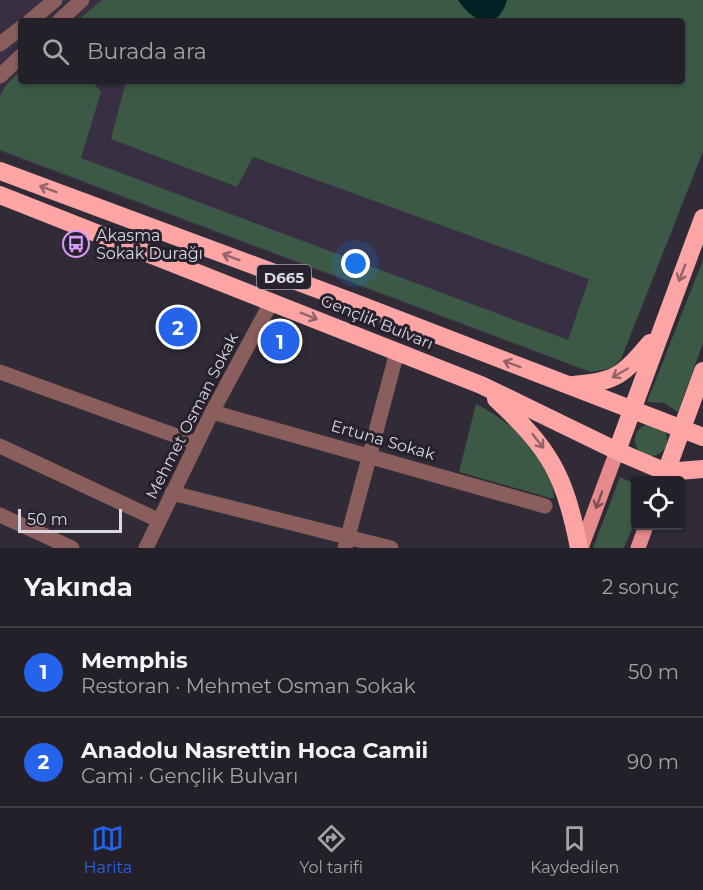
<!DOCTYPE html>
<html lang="tr">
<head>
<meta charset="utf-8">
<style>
	:root { --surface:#242029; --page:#302d35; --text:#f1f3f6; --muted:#a3a3a8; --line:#413e46; --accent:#2563eb }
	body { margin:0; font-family:Montserrat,sans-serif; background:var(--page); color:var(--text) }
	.controls { position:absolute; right:18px; bottom:18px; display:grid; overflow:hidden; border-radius:6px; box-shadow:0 2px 4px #0004 }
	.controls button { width:54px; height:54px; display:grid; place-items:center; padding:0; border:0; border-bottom:2px solid var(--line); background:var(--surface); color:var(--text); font:30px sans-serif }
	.scale { position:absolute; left:18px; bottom:15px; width:104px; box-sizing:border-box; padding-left:6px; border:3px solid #dad7df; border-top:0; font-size:16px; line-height:21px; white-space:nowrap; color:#dad7df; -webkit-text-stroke:4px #26212d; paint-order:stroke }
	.you { position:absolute; left:356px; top:264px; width:21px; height:21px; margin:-15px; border:4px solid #fff; border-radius:50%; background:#1a73e8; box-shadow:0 0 0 9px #1a73e833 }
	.badge { display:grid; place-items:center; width:39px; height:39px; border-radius:50%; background:var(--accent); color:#fff; font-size:20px; font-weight:700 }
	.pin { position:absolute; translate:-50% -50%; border:3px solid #fff; box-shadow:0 2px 6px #0006 }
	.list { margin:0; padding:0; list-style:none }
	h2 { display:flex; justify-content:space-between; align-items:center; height:78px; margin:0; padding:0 24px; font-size:26px }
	h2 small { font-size:20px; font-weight:400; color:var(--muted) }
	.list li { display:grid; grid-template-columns:39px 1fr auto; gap:18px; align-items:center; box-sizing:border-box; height:90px; padding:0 24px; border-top:2px solid var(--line) }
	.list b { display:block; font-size:22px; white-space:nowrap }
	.list p { margin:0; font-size:20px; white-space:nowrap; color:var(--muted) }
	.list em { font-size:20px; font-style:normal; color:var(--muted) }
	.icon { flex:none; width:33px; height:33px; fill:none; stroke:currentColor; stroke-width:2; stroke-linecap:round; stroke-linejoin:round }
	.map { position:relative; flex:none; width:703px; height:548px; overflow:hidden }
	.search { position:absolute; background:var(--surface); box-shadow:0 2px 4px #0004; left:18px; right:18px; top:18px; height:66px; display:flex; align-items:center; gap:15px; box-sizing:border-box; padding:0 21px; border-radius:6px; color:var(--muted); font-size:22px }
	.sheet { height:258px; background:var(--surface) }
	nav { display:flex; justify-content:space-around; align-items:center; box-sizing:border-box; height:84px; border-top:2px solid var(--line); background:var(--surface); font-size:16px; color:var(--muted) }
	nav a { display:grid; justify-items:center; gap:3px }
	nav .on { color:var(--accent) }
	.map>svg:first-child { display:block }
	.built { fill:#383042; fill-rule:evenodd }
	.green { fill:#3c5945 }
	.water { fill:#002225 }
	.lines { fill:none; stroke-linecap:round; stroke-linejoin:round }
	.minor { stroke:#8a5e5d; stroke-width:15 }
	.major { stroke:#e68b8c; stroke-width:15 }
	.highway { stroke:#fda5a5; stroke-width:18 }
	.oneway { stroke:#926369 }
	.oneway2 { stroke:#7c5158 }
	.labels { text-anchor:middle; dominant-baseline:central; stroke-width:6; stroke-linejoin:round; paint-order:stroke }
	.shield { fill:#26212d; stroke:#a4a0aa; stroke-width:1.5 }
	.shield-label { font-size:15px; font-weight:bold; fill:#dad7df }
	.poi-label { font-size:16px; fill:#dad7df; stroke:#26212d; text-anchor:start }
	.street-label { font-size:16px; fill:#dad7df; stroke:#26212d }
</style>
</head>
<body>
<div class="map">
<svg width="703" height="548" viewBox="0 0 703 548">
	<rect width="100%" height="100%" fill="#302b37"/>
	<path class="built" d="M0 0H703V153L622 359 612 369 591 373 0 152ZM21 21H682V81H21Z"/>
	<g class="green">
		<polygon points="102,0 703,0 703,151 621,359 611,368 591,372 0,150 0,96 6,85 21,70 21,81 92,81 101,92 81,158 568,340 589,279 253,157 237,187 111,139 126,81 682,81 682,21 77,21"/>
		<polygon points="703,260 703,343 678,412 664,403 647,402"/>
		<path d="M476 404C512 422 552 456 554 499L459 472Z"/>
		<circle cx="651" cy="440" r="16"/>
		<polygon points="620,477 635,484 635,521 624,548 593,548"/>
	</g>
	<path class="water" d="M458 0H507C498 33 472 22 458 0Z"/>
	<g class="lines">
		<g class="minor">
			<polyline points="30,21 55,0"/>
			<polyline points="59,21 82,0"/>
			<polyline points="0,44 21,28"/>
			<polyline points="0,76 21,56"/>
			<polyline points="0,372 196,443"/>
			<polyline points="212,412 545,506"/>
			<polyline points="0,446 158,520"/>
			<polyline points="172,493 391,548"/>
			<polyline points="0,515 72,548"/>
			<polyline points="146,548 212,412 272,301"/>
			<polyline points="345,548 397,352"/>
		</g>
		<g class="major">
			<polyline points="581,548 617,451"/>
			<polyline points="638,548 646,526"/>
		</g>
		<g class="highway">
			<polyline points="0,171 355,303 703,437"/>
			<polyline points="0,195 481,385 617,451 666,472 703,469"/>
			<path d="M573 385C616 382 623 375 650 343"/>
			<path d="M496 399C550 449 565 475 579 548"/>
			<polyline points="617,451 703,218"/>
			<polyline points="666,472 703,371"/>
		</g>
	</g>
	<defs><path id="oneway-shaft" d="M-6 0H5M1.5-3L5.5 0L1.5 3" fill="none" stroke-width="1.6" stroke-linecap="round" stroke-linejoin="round" transform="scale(1.5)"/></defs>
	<g class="oneway">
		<use href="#oneway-shaft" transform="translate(48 189) rotate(-160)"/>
		<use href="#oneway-shaft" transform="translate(231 257) rotate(-160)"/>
		<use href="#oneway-shaft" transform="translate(682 273) rotate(111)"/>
		<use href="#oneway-shaft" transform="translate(309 316) rotate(22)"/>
		<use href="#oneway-shaft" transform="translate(512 364) rotate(-159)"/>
		<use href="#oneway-shaft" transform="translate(620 373) rotate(150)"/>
		<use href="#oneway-shaft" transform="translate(538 441) rotate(52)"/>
	</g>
	<use class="oneway2" href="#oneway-shaft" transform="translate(599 500) rotate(110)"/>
	<defs>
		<symbol id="bus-ring" viewBox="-11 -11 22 22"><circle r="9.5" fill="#26212d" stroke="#d79bf9" stroke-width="1.5"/><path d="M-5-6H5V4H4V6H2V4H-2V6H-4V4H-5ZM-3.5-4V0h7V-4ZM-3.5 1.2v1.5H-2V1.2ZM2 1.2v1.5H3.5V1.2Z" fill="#d79bf9"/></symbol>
	</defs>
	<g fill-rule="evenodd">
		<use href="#bus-ring" x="61" y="229" width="30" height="30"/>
	</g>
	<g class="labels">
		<rect class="shield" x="257" y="265" width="54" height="24" rx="4.5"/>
		<g class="shield-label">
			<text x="284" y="277">D665</text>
		</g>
		<g class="poi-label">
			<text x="96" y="235">Akasma<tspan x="96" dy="18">Sokak Durağı</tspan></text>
		</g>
		<g class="street-label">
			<text transform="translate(377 322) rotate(22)">Gençlik Bulvarı</text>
			<text transform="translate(192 416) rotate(-63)">Mehmet Osman Sokak</text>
			<text transform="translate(383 440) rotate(16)">Ertuna Sokak</text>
		</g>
	</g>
</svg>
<div class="controls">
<button><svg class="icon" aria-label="locate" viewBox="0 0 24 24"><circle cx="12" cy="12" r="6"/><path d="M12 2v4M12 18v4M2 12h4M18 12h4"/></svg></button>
</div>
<div class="scale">50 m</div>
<div class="you"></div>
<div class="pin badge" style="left:280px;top:341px">1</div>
<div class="pin badge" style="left:178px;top:327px">2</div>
<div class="search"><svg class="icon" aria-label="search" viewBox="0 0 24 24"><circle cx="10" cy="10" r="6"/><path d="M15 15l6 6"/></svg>Burada ara</div>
</div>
<section class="sheet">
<h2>Yakında<small>2 sonuç</small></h2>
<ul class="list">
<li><span class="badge">1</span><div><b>Memphis</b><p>Restoran · Mehmet Osman Sokak</p></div><em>50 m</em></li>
<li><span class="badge">2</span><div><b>Anadolu Nasrettin Hoca Camii</b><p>Cami · Gençlik Bulvarı</p></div><em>90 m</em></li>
</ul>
</section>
<nav>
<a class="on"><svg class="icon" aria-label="map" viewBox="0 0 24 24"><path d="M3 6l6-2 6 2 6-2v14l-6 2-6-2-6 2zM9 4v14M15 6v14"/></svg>Harita</a>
<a><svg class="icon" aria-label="directions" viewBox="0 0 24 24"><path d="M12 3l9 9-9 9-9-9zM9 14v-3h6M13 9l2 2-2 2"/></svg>Yol tarifi</a>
<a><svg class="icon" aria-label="saved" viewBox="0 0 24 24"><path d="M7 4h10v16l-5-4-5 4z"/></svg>Kaydedilen</a>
</nav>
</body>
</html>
